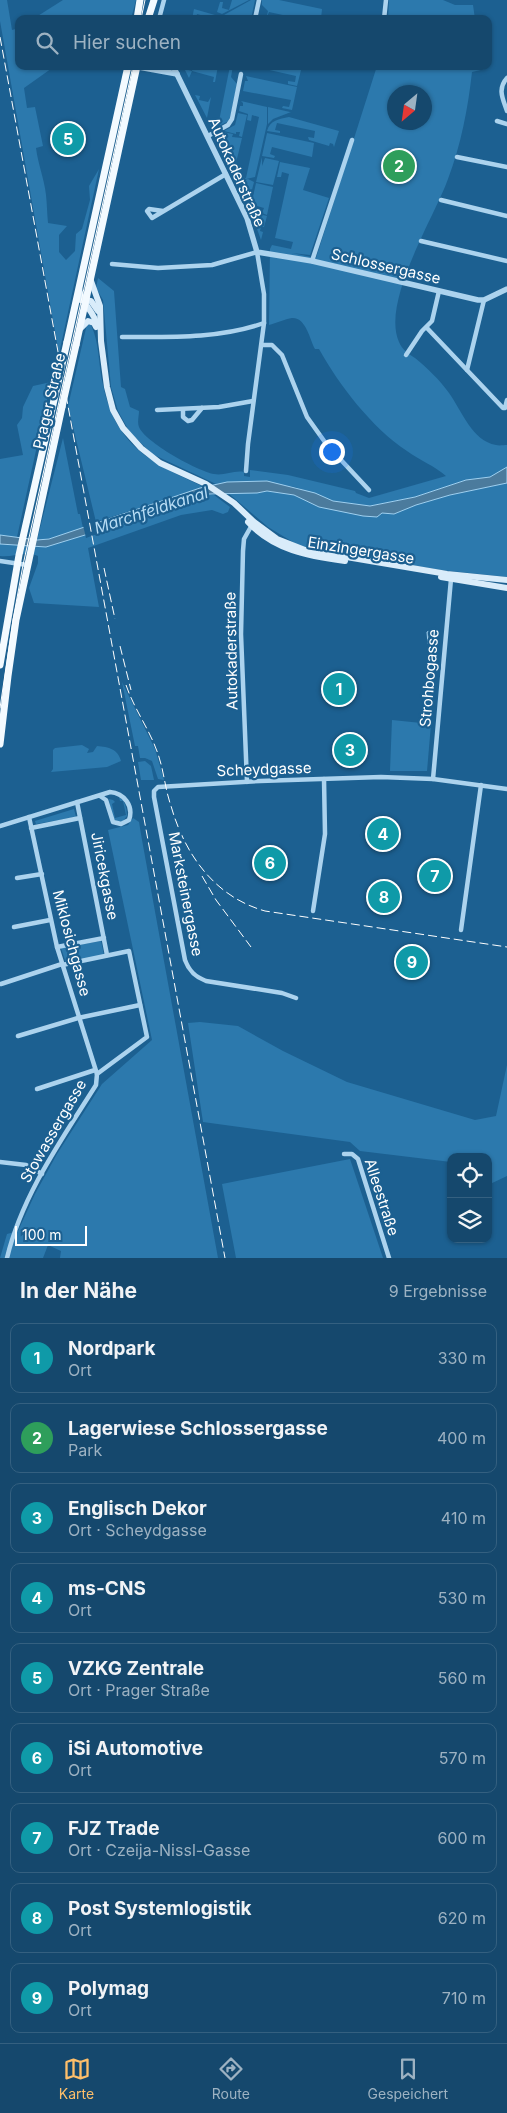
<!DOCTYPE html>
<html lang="de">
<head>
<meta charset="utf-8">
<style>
	:root { --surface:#15486d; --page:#1e4f72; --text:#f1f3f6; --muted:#9db2c2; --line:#346080; --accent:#febf6a }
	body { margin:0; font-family:Inter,sans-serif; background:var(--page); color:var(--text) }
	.controls { position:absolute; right:15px; bottom:15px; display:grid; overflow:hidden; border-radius:10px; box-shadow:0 1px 4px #0004 }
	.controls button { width:45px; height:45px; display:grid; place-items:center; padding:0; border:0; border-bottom:1px solid var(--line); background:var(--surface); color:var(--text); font:25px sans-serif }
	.compass { position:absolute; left:387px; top:85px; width:45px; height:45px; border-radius:50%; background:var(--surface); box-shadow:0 1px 4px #0004; rotate:209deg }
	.scale { position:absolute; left:15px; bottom:12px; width:72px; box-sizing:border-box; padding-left:5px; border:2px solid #fff; border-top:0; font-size:14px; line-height:18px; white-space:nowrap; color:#fff; -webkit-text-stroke:4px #1c6091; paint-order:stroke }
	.you { position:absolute; left:331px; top:451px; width:18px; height:18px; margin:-12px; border:4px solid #fff; border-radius:50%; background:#1a73e8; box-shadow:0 0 0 8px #1a73e833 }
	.badge { display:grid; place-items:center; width:32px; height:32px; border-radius:50%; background:var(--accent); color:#fff; font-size:16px; font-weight:700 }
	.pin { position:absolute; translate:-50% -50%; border:2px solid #fff; box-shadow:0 1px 5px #0006 }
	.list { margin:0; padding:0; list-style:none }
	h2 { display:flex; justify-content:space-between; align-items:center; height:65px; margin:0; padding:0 20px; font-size:21px }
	h2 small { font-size:16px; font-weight:400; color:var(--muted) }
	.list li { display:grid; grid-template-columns:32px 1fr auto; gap:15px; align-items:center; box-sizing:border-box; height:70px; margin:0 10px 10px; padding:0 10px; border:1px solid var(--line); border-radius:10px }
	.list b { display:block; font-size:19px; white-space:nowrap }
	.list p { margin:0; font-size:16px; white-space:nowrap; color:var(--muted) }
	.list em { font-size:16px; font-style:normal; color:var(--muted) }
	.icon { flex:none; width:28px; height:28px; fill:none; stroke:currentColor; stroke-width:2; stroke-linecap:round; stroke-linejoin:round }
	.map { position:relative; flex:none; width:507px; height:1258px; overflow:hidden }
	.search { position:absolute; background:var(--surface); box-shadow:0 1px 4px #0004; left:15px; right:15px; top:15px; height:55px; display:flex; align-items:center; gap:12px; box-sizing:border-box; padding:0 18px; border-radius:10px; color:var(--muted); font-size:19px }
	.sheet { height:785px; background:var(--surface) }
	nav { display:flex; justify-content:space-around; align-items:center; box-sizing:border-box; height:70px; border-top:1px solid var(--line); background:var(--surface); font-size:14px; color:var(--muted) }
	nav a { display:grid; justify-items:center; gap:2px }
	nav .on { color:var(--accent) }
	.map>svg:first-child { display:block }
	.green { fill:#2c79ad; fill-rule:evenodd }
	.water { fill:#4b7b9d; stroke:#9fd0f0 }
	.pier { fill:#1c6091 }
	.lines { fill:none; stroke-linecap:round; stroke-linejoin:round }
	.minor { stroke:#acd3ee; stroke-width:4.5 }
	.tertiary { stroke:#acd3ee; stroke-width:5.5 }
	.secondary { stroke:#d9ecfa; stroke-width:6 }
	.primary { stroke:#f3faff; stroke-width:7 }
	.tram { stroke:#fff; stroke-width:1 }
	.rail { stroke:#fff; stroke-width:1; stroke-dasharray:9 4; stroke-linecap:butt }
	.primary-bridge { stroke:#f3faff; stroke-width:7 }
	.labels { text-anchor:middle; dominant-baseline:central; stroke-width:4.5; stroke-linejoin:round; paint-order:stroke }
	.street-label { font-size:15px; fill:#fff; stroke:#1c6091 }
	.water-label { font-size:16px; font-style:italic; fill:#b8ddf5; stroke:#1c6091 }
</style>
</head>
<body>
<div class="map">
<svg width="507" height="1258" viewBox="0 0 507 1258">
	<rect width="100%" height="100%" fill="#1c6091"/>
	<g class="green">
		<path d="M0 0H7L12 30 19 28V66H55L24 88 27 108 35 107 43 146 36 148C38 164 44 178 46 195 47 204 47 213 48 223L67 226 59 235V252L66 260 75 251 76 234 82 229 90 200 89 186 99 169 59 354 0 21Z"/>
		<polygon points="63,0 136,0 132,15 127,19 33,19"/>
		<polygon points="232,0 249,0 222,14 217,12 220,2 223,2 222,8 229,10"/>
		<polygon points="251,0 255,0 251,19 234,19 224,15"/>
		<polygon points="262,0 279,0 322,9 321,19 301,19 269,12 266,19 268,11 262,5"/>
		<polygon points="389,0 443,0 455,5 473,5 475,19 388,19"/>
		<polygon points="194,9 215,15 214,19 204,19 204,16 197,14 196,19 192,19"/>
		<polygon points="183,66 185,66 185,69 192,71 193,66 218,66 215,82 213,82 214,77 192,71 189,78"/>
		<polygon points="230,66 233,66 231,77 237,84 230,118 227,122 212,129 208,119 212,119 211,124 218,126"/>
		<polygon points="252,66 302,66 297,86 288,84 288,81 295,82 296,76"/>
		<path d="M377 66H485V69L472 72C468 108 461 145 448 179 434 218 381 302 399 342 402 350 409 354 415 358 427 368 440 380 449 393 462 411 472 441 496 445 499 446 504 445 507 445V467L490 477 466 480 415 497 370 506 333 501 295 487 251 481 216 484 152 454 129 431 118 411 111 387 103 300 96 288 98 278 114 291 121 387 125 389 130 407 139 411C139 416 137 422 139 427 145 442 197 471 214 474 224 476 234 470 244 472V476L250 477V470L288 475 355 491 356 493 369 498 446 476C435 466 419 460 407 451 372 428 339 385 319 349H315C310 340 306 317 292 318 285 319 276 323 269 325L270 249 272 245 291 249 293 242 275 238 289 174 282 172 281 177H277L280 162 310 168 303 190 329 198 310 255 292 253 316 258ZM394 92H424V122H394Z"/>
		<polygon points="246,76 297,87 292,110 282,108 283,106 289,107 291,100 243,91 245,81 248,81"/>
		<polygon points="195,95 200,96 199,100 208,102 211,97 207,118"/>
		<polygon points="241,101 267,107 267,124 255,177 237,181 235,176 237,170 240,170 239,177 246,178 259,117 252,115 251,121 247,120 248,114 239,111 240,106 243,106 243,103"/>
		<polygon points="268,107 290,112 291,112 273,119 268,124"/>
		<polygon points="238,113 247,115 242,137 239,136 240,132 236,132 236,134 224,131 235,125"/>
		<path d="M289 117 339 131 334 147 333 144 330 143 329 146 309 140 308 137 314 138 315 131 277 123 275 130 280 131V133L267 131C270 120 279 119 289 117Z"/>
		<polygon points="223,132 233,134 232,137 242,138 236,163 233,163 232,167 236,168 234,174 215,136"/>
		<polygon points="267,133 314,143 312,157 272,147 270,154 275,156 274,158 262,156"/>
		<polygon points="262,157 262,166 265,158 279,161 273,185 256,182"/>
		<polygon points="248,179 254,182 248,205 238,182"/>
		<polygon points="256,183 273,187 267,215 262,213 264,208 257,206 256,212 250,210"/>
		<polygon points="251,212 267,216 264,227 261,227 260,231 263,232 261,240"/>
		<path d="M87 324 91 325C100 344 98 365 103 385 116 446 150 462 202 486L200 488 96 522 68 406Z"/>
		<polygon points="51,382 17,537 0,535 0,459 23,455 17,425 22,418 23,407 33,386"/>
		<polygon points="63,438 78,514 80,514 83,528 52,538 37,540"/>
		<polygon points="507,483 507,577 441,570 301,547 268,527 227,492 257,493 267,491 294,495 319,507 394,514 416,505 450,495"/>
		<path d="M209 494 214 495 230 507 228 512 223 514 212 510 181 515 88 548 99 607 34 603 29 588 38 563V556C26 550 12 558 0 556V544L46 547 137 519Z"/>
		<polygon points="122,682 155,749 164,780 158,779 152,761 145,758 140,758 138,746 135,746"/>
		<polygon points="392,720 431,724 427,771 390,771"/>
		<path d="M82 745 89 749 87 753 93 752 97 746C109 747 118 749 121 761L107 767 51 772 53 769V750L55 748Z"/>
		<polygon points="145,761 151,766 154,780 141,780 138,762"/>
		<path d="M119 797C125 800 127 809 127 816L123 821 118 822 112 818 109 799 113 800 115 802 112 804 115 818 126 815 123 801H120Z"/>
		<polygon points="74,809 76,817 36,824 35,821"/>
		<polygon points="133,818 139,822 142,840 218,1258 60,1258 61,1251 48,1245 43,1258 0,1258 7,1234 18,1231 35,1194 57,1154 102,1084 152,1040 108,830 128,825"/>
		<polygon points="101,941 104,955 66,963 61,948"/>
		<polygon points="200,1022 238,1026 283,1051 347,1082 475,1120 496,1116 507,1065 507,1176 488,1185 488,1157 451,1157 451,1162 360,1151 350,1142 203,1122 188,1023"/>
		<polygon points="350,1159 383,1258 236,1258 222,1184"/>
	</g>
	<g class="water">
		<polygon points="507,467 507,483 450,495 416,505 394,514 382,513 377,517 363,516 319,507 294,495 267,491 257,493 209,494 137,519 46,547 0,544 0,535 37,540 49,539 200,488 227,482 267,481 315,493 333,501 370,506 415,497 466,480 490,477"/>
		<polygon points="434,629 436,631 436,643 430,645 428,644 427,632"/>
	</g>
	<polygon class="pier" points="94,520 97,534 86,538 83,525"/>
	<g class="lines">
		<g class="minor">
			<polyline points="159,19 164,0"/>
			<polyline points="255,19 259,0"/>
			<polyline points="384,19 386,0"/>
			<path d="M507 78C497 89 503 99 507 111"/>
			<polyline points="497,121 507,124"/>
			<polyline points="208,136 228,125 232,119 241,74"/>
			<polyline points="457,157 507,167"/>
			<polyline points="441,200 507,216"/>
			<polyline points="163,211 149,209 147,211 152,218 226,174"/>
			<polyline points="421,241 507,261"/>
			<polyline points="312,261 352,140"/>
			<polyline points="112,264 158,268 212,265 257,252 264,294 264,323 248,444 246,471"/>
			<polyline points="427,328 503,408 505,408 507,400"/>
			<path d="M122 337C169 337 219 339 264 323"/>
			<polyline points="262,345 272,345 282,355 307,417 327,445 369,490"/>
			<polyline points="406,355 422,331 432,321 439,291"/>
			<polyline points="467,370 484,300"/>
			<polyline points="157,410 219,407 253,401"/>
			<polyline points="183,410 183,417 188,421 192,420 202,408"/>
			<polyline points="0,561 27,565"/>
			<polyline points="433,779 451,579"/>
			<polyline points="247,782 241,634 243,551 244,539 253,523"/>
			<polyline points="77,802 107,955"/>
			<polyline points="29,817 57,947 97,1074"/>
			<path d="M0 826 110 792C124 793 134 806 129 820L121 824 113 822 106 800 100 796"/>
			<polyline points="31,828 80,818"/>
			<polyline points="17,878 42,874"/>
			<polyline points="313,911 325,834 324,779"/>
			<polyline points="14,927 50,920"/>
			<polyline points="461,930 481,785"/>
			<polyline points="57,947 104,938"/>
			<polyline points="1,984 62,964"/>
			<path d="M296 998 282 993 206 981C195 977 189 971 185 960L154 797V791L158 787 260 781 381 777 433 779 507 789"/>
			<polyline points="18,1036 78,1018 140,1005"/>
			<polyline points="37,1089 95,1070"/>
			<polyline points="344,1154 352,1154 358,1159 389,1258"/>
			<polyline points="0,1162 26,1165 42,1174"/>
			<path d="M7 1258C22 1195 62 1139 96 1085L97 1074 147 1037 129 951 62 965"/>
		</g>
		<g class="tertiary">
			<polyline points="133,66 177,74"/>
			<polyline points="173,66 247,218 257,252 312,261 478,300 484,300 507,289"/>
		</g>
		<g class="secondary">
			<polyline points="91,281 100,306 101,341 107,387 113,410 123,428 141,448 160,463 206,484 234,503 254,522 277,539 305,550 447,574 507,580"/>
			<path d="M79 288C80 303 95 311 97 326"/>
			<polyline points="81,300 91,301 98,311"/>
			<polyline points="81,328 88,321 94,323 96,327"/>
			<path d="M248 522C274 550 308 556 345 561"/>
			<polyline points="441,577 507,588"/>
		</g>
		<g class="primary">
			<polyline points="137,19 140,0"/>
			<polyline points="148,19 154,0"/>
			<polyline points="67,342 128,66"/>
			<polyline points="76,345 137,66"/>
			<polyline points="0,665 19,555 43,449"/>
			<polyline points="0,744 8,676 16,620 62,407"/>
		</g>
		<g class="tram">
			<polyline points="141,19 145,0"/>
			<polyline points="0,708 13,620 23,565 133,66"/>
		</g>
		<g class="rail">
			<polyline points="0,37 225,1258"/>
			<polyline points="104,568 115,619"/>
			<polyline points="120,646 131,690"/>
			<path d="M126 685C134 709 150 730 158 754 164 771 165 789 171 806 185 855 215 897 265 911L507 947"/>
			<polyline points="202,876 216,900 251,947"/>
		</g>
		<g class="primary-bridge">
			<polyline points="62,407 76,345"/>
			<polyline points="43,449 67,342"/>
		</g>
	</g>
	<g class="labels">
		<g class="street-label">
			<text transform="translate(237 172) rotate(66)">Autokaderstraße</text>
			<text transform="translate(386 266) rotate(13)">Schlossergasse</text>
			<text transform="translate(49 401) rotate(-77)">Prager Straße</text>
			<text transform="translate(361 550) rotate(9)">Einzingergasse</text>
			<text transform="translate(231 651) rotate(-91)">Autokaderstraße</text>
			<text transform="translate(429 678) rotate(-85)">Strohbogasse</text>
			<text transform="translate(264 769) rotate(-2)">Scheydgasse</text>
			<text transform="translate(105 876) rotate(79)">Jiricekgasse</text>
			<text transform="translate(186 894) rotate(79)">Marksteinergasse</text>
			<text transform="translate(72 943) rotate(75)">Miklosichgasse</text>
			<text transform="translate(53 1131) rotate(-60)">Stowassergasse</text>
			<text transform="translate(382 1197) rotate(72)">Alleestraße</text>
		</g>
		<g class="water-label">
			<text transform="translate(151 510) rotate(-18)">Marchfeldkanal</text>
		</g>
	</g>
</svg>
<div class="controls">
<button><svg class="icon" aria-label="locate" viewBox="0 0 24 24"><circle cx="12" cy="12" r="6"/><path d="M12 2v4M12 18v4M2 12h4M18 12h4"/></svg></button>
<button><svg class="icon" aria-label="layers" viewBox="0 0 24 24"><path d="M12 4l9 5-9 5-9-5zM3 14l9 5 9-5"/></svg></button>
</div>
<svg class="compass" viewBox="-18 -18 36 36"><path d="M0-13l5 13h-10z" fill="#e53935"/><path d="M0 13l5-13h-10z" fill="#9db2c2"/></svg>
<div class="scale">100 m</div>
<div class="you"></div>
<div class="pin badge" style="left:339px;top:689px;background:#0f9aa8">1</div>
<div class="pin badge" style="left:399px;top:166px;background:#2e9e5b">2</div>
<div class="pin badge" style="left:350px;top:750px;background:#0f9aa8">3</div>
<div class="pin badge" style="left:383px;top:834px;background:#0f9aa8">4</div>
<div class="pin badge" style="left:68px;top:139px;background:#0f9aa8">5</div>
<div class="pin badge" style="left:270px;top:863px;background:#0f9aa8">6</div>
<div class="pin badge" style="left:435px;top:876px;background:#0f9aa8">7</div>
<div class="pin badge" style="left:384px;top:897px;background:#0f9aa8">8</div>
<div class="pin badge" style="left:412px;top:962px;background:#0f9aa8">9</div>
<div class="search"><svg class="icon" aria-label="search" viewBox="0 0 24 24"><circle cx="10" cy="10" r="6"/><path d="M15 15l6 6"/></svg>Hier suchen</div>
</div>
<section class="sheet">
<h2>In der Nähe<small>9 Ergebnisse</small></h2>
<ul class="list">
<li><span class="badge" style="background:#0f9aa8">1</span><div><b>Nordpark</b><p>Ort</p></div><em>330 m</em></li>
<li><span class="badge" style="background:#2e9e5b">2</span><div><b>Lagerwiese Schlossergasse</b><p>Park</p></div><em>400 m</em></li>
<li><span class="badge" style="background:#0f9aa8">3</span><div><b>Englisch Dekor</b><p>Ort · Scheydgasse</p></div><em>410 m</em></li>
<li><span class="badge" style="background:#0f9aa8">4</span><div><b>ms-CNS</b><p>Ort</p></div><em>530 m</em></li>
<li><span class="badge" style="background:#0f9aa8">5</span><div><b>VZKG Zentrale</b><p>Ort · Prager Straße</p></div><em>560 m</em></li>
<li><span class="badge" style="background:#0f9aa8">6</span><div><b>iSi Automotive</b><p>Ort</p></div><em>570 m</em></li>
<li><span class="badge" style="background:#0f9aa8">7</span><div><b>FJZ Trade</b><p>Ort · Czeija-Nissl-Gasse</p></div><em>600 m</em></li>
<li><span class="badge" style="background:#0f9aa8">8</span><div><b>Post Systemlogistik</b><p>Ort</p></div><em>620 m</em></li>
<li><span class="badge" style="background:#0f9aa8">9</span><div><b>Polymag</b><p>Ort</p></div><em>710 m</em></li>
</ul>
</section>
<nav>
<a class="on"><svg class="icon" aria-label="map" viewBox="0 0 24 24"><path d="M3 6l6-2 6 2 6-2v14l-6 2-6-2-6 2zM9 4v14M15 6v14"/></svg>Karte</a>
<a><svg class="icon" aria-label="directions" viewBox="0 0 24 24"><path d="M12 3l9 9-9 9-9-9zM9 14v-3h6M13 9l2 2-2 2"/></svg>Route</a>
<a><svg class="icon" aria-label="saved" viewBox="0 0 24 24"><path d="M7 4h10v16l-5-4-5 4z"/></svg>Gespeichert</a>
</nav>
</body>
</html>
